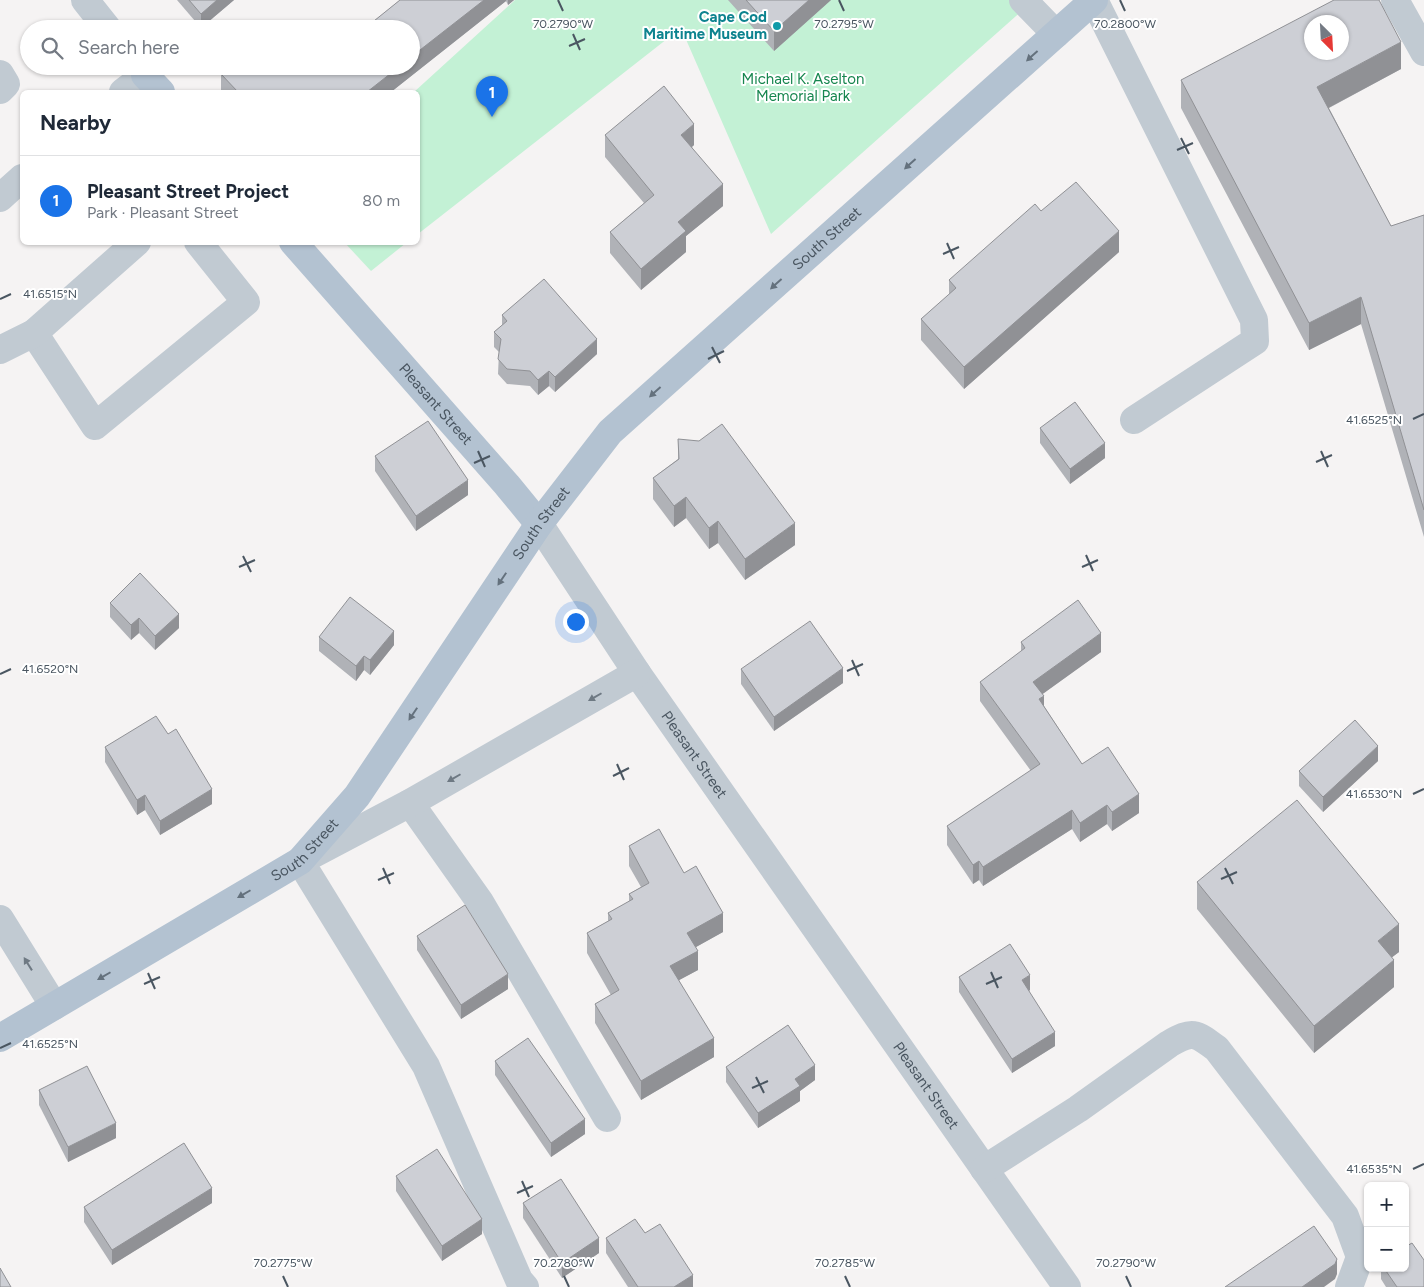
<!DOCTYPE html>
<html lang="en">
<head>
<meta charset="utf-8">
<style>
	:root { --surface:#fff; --page:#f6f6f7; --text:#1f2937; --muted:#747a83; --line:#e0e1e3; --accent:#1a73e8 }
	body { margin:0; font-family:Figtree,sans-serif; background:var(--page); color:var(--text) }
	.controls { position:absolute; right:15px; bottom:15px; display:grid; overflow:hidden; border-radius:8px; box-shadow:0 1px 4px #0004 }
	.controls button { width:45px; height:45px; display:grid; place-items:center; padding:0; border:0; border-bottom:1px solid var(--line); background:var(--surface); color:var(--text); font:25px sans-serif }
	.compass { position:absolute; left:1304px; top:15px; width:45px; height:45px; border-radius:50%; background:var(--surface); box-shadow:0 1px 4px #0004; rotate:156deg }
	.you { position:absolute; left:575px; top:621px; width:18px; height:18px; margin:-12px; border:4px solid #fff; border-radius:50%; background:#1a73e8; box-shadow:0 0 0 8px #1a73e833 }
	.badge { display:grid; place-items:center; width:32px; height:32px; border-radius:50%; background:var(--accent); color:#fff; font-size:16px; font-weight:700 }
	.pin { position:absolute; translate:-50% -41px; filter:drop-shadow(0 1px 2px #0008) }
	.pin::after { content:''; position:absolute; top:26px; width:18px; height:15px; background:inherit; clip-path:polygon(0 0,100% 0,50% 100%) }
	.list { margin:0; padding:0; list-style:none }
	h2 { display:flex; justify-content:space-between; align-items:center; height:65px; margin:0; padding:0 20px; font-size:21px }
	h2 small { font-size:16px; font-weight:400; color:var(--muted) }
	.list li { display:grid; grid-template-columns:32px 1fr auto; gap:15px; align-items:center; box-sizing:border-box; height:90px; padding:0 20px; border-top:1px solid var(--line) }
	.list b { display:block; font-size:19px; white-space:nowrap }
	.list p { margin:0; font-size:16px; white-space:nowrap; color:var(--muted) }
	.list em { font-size:16px; font-style:normal; color:var(--muted) }
	.icon { flex:none; width:28px; height:28px; fill:none; stroke:currentColor; stroke-width:2; stroke-linecap:round; stroke-linejoin:round }
	.map { position:relative; flex:none; width:1424px; height:1287px; overflow:hidden }
	.search { position:absolute; background:var(--surface); box-shadow:0 1px 4px #0004; left:20px; top:20px; width:400px; height:55px; display:flex; align-items:center; gap:12px; box-sizing:border-box; padding:0 18px; border-radius:28px; color:var(--muted); font-size:19px }
	.panel { position:absolute; background:var(--surface); box-shadow:0 1px 4px #0004; left:20px; top:90px; width:400px; height:155px; border-radius:8px }
	.map>svg:first-child { display:block }
	.green { fill:#c3f1d5 }
	.lines { fill:none; stroke-linecap:round; stroke-linejoin:round }
	.minor { stroke:#c1cad2; stroke-width:28 }
	.major { stroke:#b3c2d1; stroke-width:28 }
	.wall { fill:#b0b2b7 }
	.shaded-wall { fill:#909195 }
	.building { fill:#cdcfd5; stroke:#909195; fill-rule:evenodd }
	.oneway { fill:#64717d }
	.oneway2 { fill:#6e7983 }
	.ticks { fill:none; stroke:#4a5661; stroke-width:2 }
	.culture-dot { fill:#0f9aa8; stroke:#fff; stroke-width:2 }
	.labels { text-anchor:middle; dominant-baseline:central; stroke-width:4; stroke-linejoin:round; paint-order:stroke }
	.culture-label { font-size:15px; font-weight:bold; fill:#0d838f; stroke:#fff; text-anchor:end }
	.park-label { font-size:15px; fill:#17864f; stroke:#fff }
	.street-label { font-size:15px; fill:#4a5661; stroke:#fff }
	.ticks-label { font-size:12px; text-anchor:middle; fill:#4a5661; stroke:#fff; stroke-width:4; stroke-linejoin:round; paint-order:stroke }
</style>
</head>
<body>
<div class="map">
<svg width="1424" height="1287" viewBox="0 0 1424 1287">
	<rect width="100%" height="100%" fill="#f5f3f3"/>
	<g class="green">
		<polygon points="515,0 1034,0 771,234 681,28 418,234 418,92 414,92"/>
		<polygon points="345,243 406,243 371,271"/>
	</g>
	<g class="lines">
		<g class="minor">
			<polyline points="85,0 108,29"/>
			<polyline points="1023,0 1056,34"/>
			<polyline points="1094,0 1254,320 1255,341 1134,420"/>
			<polyline points="1395,0 1424,52"/>
			<polyline points="0,74 6,84 0,90"/>
			<polyline points="123,92 145,75 138,66"/>
			<polyline points="0,198 22,178"/>
			<polyline points="34,333 95,426 246,302 198,242"/>
			<polyline points="0,350 34,333 137,242"/>
			<path id="s1" d="M539 524 637 673 1067 1287"/>
			<polyline points="410,803 480,902 607,1118"/>
			<polyline points="0,919 54,1006"/>
			<path d="M984 1169 1078 1109 1169 1044C1193 1030 1196 1033 1217 1049L1345 1216 1360 1257 1349 1287"/>
			<polyline points="525,1287 519,1280 426,1066 300,861 410,803 637,673"/>
		</g>
		<g class="major">
			<polyline points="145,75 161,92"/>
			<path id="s2" d="M293 242 507 485 539 524"/>
			<path id="s3" d="M0 1038 300 861 357 796 539 524 610 432 1094 0"/>
		</g>
	</g>
	<g class="wall">
		<polygon points="177,0 234,0 201,28"/>
		<polygon points="400,0 514,0 508,5 506,1 391,92 221,92 221,74 315,69"/>
		<polygon points="728,0 831,0 774,51"/>
		<polygon points="1401,69 1329,108 1391,226 1424,215 1424,537 1361,324 1309,350 1181,108 1181,80"/>
		<polygon points="605,135 694,145 692,147 723,206 686,236 686,252 641,290 610,253 610,232 644,203 605,157"/>
		<polygon points="1041,211 1119,252 964,389 921,340 921,319 949,295 949,280"/>
		<polygon points="502,315 597,354 555,392 549,386 538,395 530,386 507,384 498,374 499,352 494,347 494,332 502,325"/>
		<polygon points="1040,428 1105,458 1070,484 1040,443"/>
		<polygon points="678,439 795,545 745,580 718,543 709,549 686,518 674,527 653,499 653,478 678,459"/>
		<polygon points="375,456 468,495 416,531 375,471"/>
		<polygon points="110,603 179,628 155,650 139,633 131,640 110,617"/>
		<polygon points="319,637 394,645 370,675 364,670 356,681 319,651"/>
		<polygon points="1021,642 1101,652 1042,694 1044,706 1082,764 1139,813 1112,831 1107,824 1080,842 1072,829 983,886 979,880 973,884 947,845 947,826 1031,771 980,701 980,682 1021,652"/>
		<polygon points="741,669 843,683 774,731 741,684"/>
		<polygon points="105,747 212,804 160,835 145,810 137,815 105,762"/>
		<polygon points="1378,761 1323,812 1299,786 1299,771"/>
		<polygon points="629,846 684,873 723,932 696,947 698,970 679,980 714,1057 641,1100 595,1023 595,1004 611,995 587,953 587,933 608,921 608,913 629,902 629,894 641,887 629,866"/>
		<polygon points="1197,882 1399,952 1392,957 1394,987 1314,1053 1197,909"/>
		<polygon points="417,936 508,989 461,1019 417,950"/>
		<polygon points="959,977 1030,990 1029,991 1055,1046 1012,1073 959,992"/>
		<polygon points="495,1061 585,1134 551,1157 495,1075"/>
		<polygon points="726,1067 815,1080 800,1091 800,1101 758,1128 726,1082"/>
		<polygon points="39,1090 116,1138 68,1162 39,1105"/>
		<polygon points="396,1176 482,1234 442,1261 396,1191"/>
		<polygon points="212,1203 112,1265 84,1222 84,1207"/>
		<polygon points="523,1203 599,1253 562,1278 523,1218"/>
		<polygon points="645,1233 693,1287 628,1287 606,1253 606,1238"/>
		<polygon points="1381,1268 1405,1268 1424,1287 1386,1287 1381,1279"/>
	</g>
	<g class="shaded-wall">
		<polygon points="217,0 234,0 201,28 201,14"/>
		<polygon points="484,0 506,0 506,1 391,92 367,92 400,66 411,66 411,57"/>
		<polygon points="508,0 514,0 508,5"/>
		<polygon points="809,0 831,0 774,51 774,31"/>
		<polygon points="1401,42 1401,69 1317,114 1317,87"/>
		<polygon points="694,124 694,145 681,156 681,135"/>
		<polygon points="723,184 723,206 686,236 686,252 641,290 641,269 678,222"/>
		<polygon points="1119,231 1119,252 964,389 964,367"/>
		<polygon points="1361,297 1361,324 1309,350 1309,323"/>
		<polygon points="597,339 597,354 555,392 555,377"/>
		<polygon points="549,371 549,386 538,395 538,380"/>
		<polygon points="1105,443 1105,458 1070,484 1070,469"/>
		<polygon points="468,480 468,495 416,531 416,516"/>
		<polygon points="686,497 686,518 674,527 674,506"/>
		<polygon points="718,521 718,543 709,549 709,528"/>
		<polygon points="795,523 795,545 745,580 745,559"/>
		<polygon points="179,614 179,628 155,650 155,636"/>
		<polygon points="139,618 139,633 131,640 131,625"/>
		<polygon points="394,631 394,645 370,675 370,660"/>
		<polygon points="1101,633 1101,652 1033,701 1033,682"/>
		<polygon points="364,656 364,670 356,681 356,666"/>
		<polygon points="843,668 843,683 774,731 774,717"/>
		<polygon points="1044,696 1044,715 1039,699"/>
		<polygon points="1378,746 1378,761 1323,812 1323,797"/>
		<polygon points="212,789 212,804 160,835 160,821"/>
		<polygon points="1139,794 1139,813 1112,831 1112,812"/>
		<polygon points="145,795 145,810 137,815 137,800"/>
		<polygon points="1107,805 1107,824 1080,842 1080,823"/>
		<polygon points="1072,810 1072,829 983,886 983,867"/>
		<polygon points="979,861 979,880 973,884 973,865"/>
		<polygon points="723,913 723,932 687,952 687,933"/>
		<polygon points="1399,924 1399,952 1378,968 1378,941"/>
		<polygon points="698,951 698,970 670,985 670,966"/>
		<polygon points="1394,960 1394,987 1314,1053 1314,1026"/>
		<polygon points="508,974 508,989 461,1019 461,1005"/>
		<polygon points="1030,975 1030,990 1022,995 1022,980"/>
		<polygon points="1055,1032 1055,1046 1012,1073 1012,1059"/>
		<polygon points="714,1038 714,1057 641,1100 641,1081"/>
		<polygon points="815,1065 815,1080 800,1091 800,1101 758,1128 758,1113 795,1079"/>
		<polygon points="585,1119 585,1134 551,1157 551,1143"/>
		<polygon points="116,1123 116,1138 68,1162 68,1147"/>
		<polygon points="212,1188 212,1203 112,1265 112,1250"/>
		<polygon points="482,1219 482,1234 442,1261 442,1246"/>
		<polygon points="599,1238 599,1253 562,1278 562,1263"/>
		<polygon points="1337,1259 1337,1274 1335,1279 1324,1287 1302,1287"/>
		<polygon points="693,1275 693,1287 674,1287"/>
	</g>
	<g class="building">
		<polygon points="189,0 217,0 201,14"/>
		<polygon points="400,0 484,0 411,57 411,29 364,29"/>
		<polygon points="746,0 809,0 774,31"/>
		<path d="M1334 0H1379L1401 42 1317 87 1391 226 1424 215V510L1361 297 1309 323 1181 80ZM1312 22H1342V52H1312Z"/>
		<polygon points="229,66 313,66 315,69 318,66 400,66 367,92 238,92 221,74"/>
		<polygon points="664,86 694,124 681,135 723,184 678,222 686,231 641,269 610,232 654,195 605,135"/>
		<polygon points="1076,182 1119,231 964,367 921,319 956,288 949,280 1035,204 1041,211"/>
		<polygon points="544,279 597,339 555,377 549,371 538,380 530,371 507,369 498,359 501,339 494,332 507,321 502,315"/>
		<polygon points="1075,402 1105,443 1070,469 1040,428"/>
		<polygon points="428,421 468,480 416,516 375,456"/>
		<polygon points="722,424 795,523 745,559 718,521 709,528 686,497 674,506 653,478 679,459 678,439 699,441"/>
		<polygon points="140,573 179,614 155,636 139,618 131,625 110,603"/>
		<polygon points="350,597 394,631 370,660 364,656 356,666 319,637"/>
		<polygon points="1078,600 1101,633 1033,682 1044,696 1039,699 1082,764 1108,747 1139,794 1112,812 1107,805 1080,823 1072,810 983,867 979,861 973,865 947,826 1040,764 980,682 1025,648 1021,642"/>
		<polygon points="810,621 843,668 774,717 741,669"/>
		<polygon points="156,716 168,734 176,729 212,789 160,821 145,795 137,800 105,747"/>
		<polygon points="1355,720 1378,746 1323,797 1299,771"/>
		<polygon points="1297,800 1399,924 1378,941 1394,960 1314,1026 1197,882"/>
		<polygon points="659,829 684,873 696,866 723,913 687,933 698,951 670,966 714,1038 641,1081 595,1004 619,990 587,933 612,919 608,913 633,899 629,894 649,883 629,846"/>
		<polygon points="465,905 508,974 461,1005 417,936"/>
		<polygon points="1010,944 1030,975 1022,980 1055,1032 1012,1059 959,977"/>
		<polygon points="788,1025 815,1065 795,1079 800,1086 758,1113 726,1067"/>
		<polygon points="528,1038 585,1119 551,1143 495,1061"/>
		<polygon points="87,1066 116,1123 68,1147 39,1090"/>
		<polygon points="184,1143 212,1188 112,1250 84,1207"/>
		<polygon points="437,1149 482,1219 442,1246 396,1176"/>
		<polygon points="561,1179 599,1238 562,1263 523,1203"/>
		<polygon points="635,1219 645,1233 660,1224 693,1275 674,1287 638,1287 606,1238"/>
		<polygon points="1314,1226 1337,1259 1335,1264 1302,1287 1225,1287"/>
		<polygon points="1412,1243 1424,1260 1424,1287 1397,1287 1384,1268 1405,1268 1405,1247"/>
		<polygon points="0,1268 11,1287 0,1287"/>
	</g>
	<defs><path id="oneway-solid" d="M-6-.8H1V-3.2L6.5 0L1 3.2V.8H-6Z" transform="scale(1.25)"/></defs>
	<g class="oneway">
		<use href="#oneway-solid" transform="translate(1032 56) rotate(138)"/>
		<use href="#oneway-solid" transform="translate(910 164) rotate(138)"/>
		<use href="#oneway-solid" transform="translate(776 284) rotate(138)"/>
		<use href="#oneway-solid" transform="translate(655 392) rotate(138)"/>
		<use href="#oneway-solid" transform="translate(502 579) rotate(124)"/>
		<use href="#oneway-solid" transform="translate(413 714) rotate(124)"/>
		<use href="#oneway-solid" transform="translate(244 894) rotate(150)"/>
		<use href="#oneway-solid" transform="translate(104 976) rotate(150)"/>
	</g>
	<g class="oneway2">
		<use href="#oneway-solid" transform="translate(595 697) rotate(150)"/>
		<use href="#oneway-solid" transform="translate(454 778) rotate(150)"/>
		<use href="#oneway-solid" transform="translate(28 964) rotate(-122)"/>
	</g>
	<path class="ticks" d="M558 0 563 11M839 0 844 11M1120 0 1125 11M573 34 580 50M569 46 585 39M1181 138 1189 154M1177 150 1193 143M947 243 954 259M943 254 959 247M0 299 11 294M712 347 720 363M708 359 724 351M1413 419 1424 414M478 451 485 467M1321 451 1328 467M1316 462 1332 455M474 463 490 456M1086 555 1093 571M243 556 251 572M239 567 255 560M1082 567 1098 560M852 660 859 676M847 671 863 664M0 674 11 669M617 764 624 780M613 776 629 768M1413 794 1424 789M383 868 390 884M1225 868 1233 884M1221 879 1237 872M378 880 394 873M991 972 998 988M148 973 155 989M144 984 160 977M986 984 1002 977M0 1048 11 1043M756 1077 764 1093M752 1088 768 1081M1413 1169 1424 1164M522 1181 529 1197M517 1193 533 1186M283 1276 288 1287M564 1276 569 1287M845 1276 850 1287M1126 1276 1131 1287"/>
	<circle class="culture-dot" cx="777" cy="26" r="5"/>
	<g class="labels">
		<g class="culture-label">
			<text x="767" y="17">Cape Cod<tspan x="767" dy="17">Maritime Museum</tspan></text>
		</g>
		<g class="park-label">
			<text x="803" y="79">Michael K. Aselton<tspan x="803" dy="17">Memorial Park</tspan></text>
		</g>
		<g class="street-label">
			<text stroke="none"><textPath href="#s3" startOffset="1169">South Street</textPath></text>
			<text stroke="none"><textPath href="#s2" startOffset="216">Pleasant Street</textPath></text>
			<text stroke="none"><textPath href="#s3" startOffset="764">South Street</textPath></text>
			<text stroke="none"><textPath href="#s1" startOffset="278">Pleasant Street</textPath></text>
			<text stroke="none"><textPath href="#s3" startOffset="359">South Street</textPath></text>
			<text stroke="none"><textPath href="#s1" startOffset="682">Pleasant Street</textPath></text>
		</g>
	</g>
	<g class="ticks-label">
		<text x="563" y="28">70.2790°W</text>
		<text x="844" y="28">70.2795°W</text>
		<text x="1125" y="28">70.2800°W</text>
		<text x="50" y="298">41.6515°N</text>
		<text x="1374" y="424">41.6525°N</text>
		<text x="50" y="673">41.6520°N</text>
		<text x="1374" y="798">41.6530°N</text>
		<text x="50" y="1048">41.6525°N</text>
		<text x="1374" y="1173">41.6535°N</text>
		<text x="283" y="1267">70.2775°W</text>
		<text x="564" y="1267">70.2780°W</text>
		<text x="845" y="1267">70.2785°W</text>
		<text x="1126" y="1267">70.2790°W</text>
	</g>
</svg>
<div class="controls">
<button>+</button>
<button>−</button>
</div>
<svg class="compass" viewBox="-18 -18 36 36"><path d="M0-13l5 13h-10z" fill="#e53935"/><path d="M0 13l5-13h-10z" fill="#747a83"/></svg>
<div class="you"></div>
<div class="pin badge" style="left:492px;top:117px">1</div>
<div class="search"><svg class="icon" aria-label="search" viewBox="0 0 24 24"><circle cx="10" cy="10" r="6"/><path d="M15 15l6 6"/></svg>Search here</div>
<section class="panel">
<h2>Nearby<small></small></h2>
<ul class="list">
<li><span class="badge">1</span><div><b>Pleasant Street Project</b><p>Park · Pleasant Street</p></div><em>80 m</em></li>
</ul>
</section>
</div>
</body>
</html>
